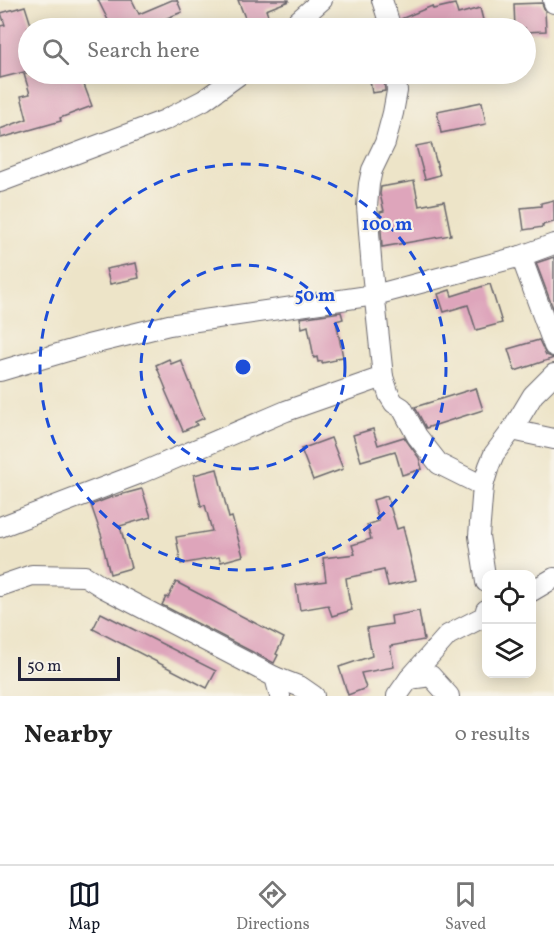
<!DOCTYPE html>
<html lang="en">
<head>
<meta charset="utf-8">
<style>
	:root { --surface:#fff; --page:#f6f6f6; --text:#222; --muted:#767676; --line:#e0e0e0; --accent:#111827 }
	body { margin:0; font-family:Vollkorn,serif; background:var(--page); color:var(--text) }
	.controls { position:absolute; right:18px; bottom:18px; display:grid; overflow:hidden; border-radius:12px; box-shadow:0 3px 15px #0003 }
	.controls button { width:54px; height:54px; display:grid; place-items:center; padding:0; border:0; border-bottom:2px solid var(--line); background:var(--surface); color:var(--text); font:30px sans-serif }
	.scale { position:absolute; left:18px; bottom:15px; width:102px; box-sizing:border-box; padding-left:6px; border:3px solid #22223b; border-top:0; font-size:16px; line-height:21px; white-space:nowrap; color:#22223b; -webkit-text-stroke:4px #f7f3e8; paint-order:stroke }
	.list { margin:0; padding:0; list-style:none }
	h2 { display:flex; justify-content:space-between; align-items:center; height:78px; margin:0; padding:0 24px; font-size:26px }
	h2 small { font-size:20px; font-weight:400; color:var(--muted) }
	.icon { flex:none; width:33px; height:33px; fill:none; stroke:currentColor; stroke-width:2; stroke-linecap:round; stroke-linejoin:round }
	.map { position:relative; flex:none; width:554px; height:696px; overflow:hidden }
	.search { position:absolute; background:var(--surface); box-shadow:0 3px 15px #0003; left:18px; right:18px; top:18px; height:66px; display:flex; align-items:center; gap:15px; box-sizing:border-box; padding:0 21px; border-radius:33px; color:var(--muted); font-size:22px }
	.sheet { height:168px; background:var(--surface) }
	nav { display:flex; justify-content:space-around; align-items:center; box-sizing:border-box; height:84px; border-top:2px solid var(--line); background:var(--surface); font-size:16px; color:var(--muted) }
	nav a { display:grid; justify-items:center; gap:3px }
	nav .on { color:var(--accent) }
	.map>svg:first-child { display:block }
	.building { fill:#dea5bb }
	.lines { fill:none; stroke-linecap:round; stroke-linejoin:round }
	.minor-casing { stroke:#69666c; stroke-width:22 }
	.minor { stroke:#fff; stroke-width:20 }
	.ring { fill:none; stroke:#1d4ed8; stroke-width:3; stroke-dasharray:10 8 }
	.centre { fill:#1d4ed8; stroke:#f7f3e8; stroke-width:3 }
	.ring-label { font-size:18px; text-anchor:middle; font-weight:bold; fill:#1d4ed8; stroke:#f7f3e8; stroke-width:4.5; stroke-linejoin:round; paint-order:stroke }
</style>
</head>
<body>
<div class="map">
<svg width="554" height="696" viewBox="0 0 554 696">
	<rect width="100%" height="100%" fill="#f7f3e8"/>
	<filter id="ink" filterUnits="userSpaceOnUse"><feTurbulence type="fractalNoise" baseFrequency=".0167" numOctaves="2"/><feDisplacementMap in="SourceGraphic" scale="12" xChannelSelector="R" yChannelSelector="G"/><feConvolveMatrix kernelMatrix="1 2 1 2 8 2 1 2 1" color-interpolation-filters="sRGB"/></filter>
	<filter id="wash" filterUnits="userSpaceOnUse"><feTurbulence type="fractalNoise" baseFrequency=".008" numOctaves="4" result="noise"/><feDisplacementMap in="SourceGraphic" scale="24" xChannelSelector="R" yChannelSelector="G"/><feGaussianBlur stdDeviation="1.35" result="paint"/><feColorMatrix in="noise" values="0 0 0 0 0 0 0 0 0 0 0 0 0 0 0 0 0 1.4 0 .05"/><feComposite in="paint" operator="in"/></filter>
	<g filter="url(#wash)">
		<rect width="100%" height="100%" fill="#ede4c8"/>
		<g id="blocks">
			<g class="building">
				<polygon points="98,0 132,0 139,14 172,0 177,0 182,12 150,25 151,28 112,28"/>
				<polygon points="238,0 289,0 289,1 266,10 270,21 249,28"/>
				<polygon points="542,3 545,11 546,31 525,32 525,28 515,28 514,4"/>
				<polygon points="455,4 458,14 480,8 485,28 403,28 401,19 432,6 433,9"/>
				<polygon points="25,6 32,28 28,28 28,71 0,78 0,26 5,25 1,13"/>
				<polygon points="24,74 80,74 92,106 60,118 61,121 1,138 0,129 27,119 21,96 30,94"/>
				<polygon points="369,74 384,74 385,91 372,93"/>
				<polygon points="482,102 486,124 441,133 437,111"/>
				<polygon points="431,143 440,175 425,179 416,146"/>
				<polygon points="414,181 419,206 444,201 451,235 382,247 380,212 384,211 380,194 381,187"/>
				<polygon points="554,200 554,222 542,225 543,227 524,230 521,208 541,206 541,203"/>
				<polygon points="554,257 554,311 536,263"/>
				<polygon points="136,263 139,278 110,284 106,269"/>
				<polygon points="490,284 502,323 476,330 468,305 444,312 438,294 450,290 452,296"/>
				<polygon points="341,312 343,319 336,321 343,357 336,358 336,360 322,363 322,361 318,362 317,357 314,358 308,326 302,328 300,318"/>
				<polygon points="539,340 546,355 554,358 515,371 508,349"/>
				<polygon points="169,359 171,364 181,360 204,418 195,422 197,425 183,431 165,390 166,389 156,365"/>
				<polygon points="476,388 483,410 426,428 415,407"/>
				<polygon points="373,429 378,445 404,437 419,458 422,469 402,475 395,451 361,461 353,435"/>
				<polygon points="331,438 343,469 313,480 301,449"/>
				<polygon points="217,469 229,518 232,517 243,556 221,562 219,557 181,564 176,537 212,531 205,505 201,506 194,475"/>
				<polygon points="142,489 151,517 120,526 131,568 110,574 101,538 102,537 91,505 112,497"/>
				<polygon points="387,496 397,529 403,527 416,580 388,586 384,570 346,578 349,599 352,610 332,616 328,605 300,610 296,585 326,581 323,558 355,554 352,545 371,539 367,525 379,521 373,500"/>
				<polygon points="176,582 284,638 276,654 278,655 274,663 162,605 166,597 168,598"/>
				<polygon points="419,611 424,640 390,646 394,667 361,673 366,688 348,695 339,667 372,656 367,628 392,624 391,616"/>
				<polygon points="101,613 216,671 207,688 93,629"/>
			</g>
		</g>
	</g>
	<g filter="url(#ink)">
		<use href="#blocks" fill-opacity="0" stroke="#69666c" stroke-width="1.5"/>
		<g class="lines">
			<defs>
				<g id="minor">
					<polyline points="382,0 391,28"/>
					<polyline points="553,0 554,3"/>
					<polyline points="290,28 322,0"/>
					<polyline points="0,182 165,120 204,100 240,74"/>
					<polyline points="521,256 554,346"/>
					<polyline points="0,371 88,345 169,325 375,295 521,256 554,244"/>
					<polyline points="383,377 389,395 394,403 402,408 417,436 439,464 483,486"/>
					<polyline points="512,430 554,439"/>
					<polyline points="0,527 141,473 286,411 383,377 372,271 367,206 369,184 372,170 385,143 393,113 397,91 396,74"/>
					<polyline points="486,582 479,536 483,486 489,466 494,454 512,430 533,395 554,374"/>
					<polyline points="0,586 32,575 85,576 104,588 275,677 280,696"/>
					<polyline points="532,591 554,578"/>
					<polyline points="275,677 301,687 314,696"/>
					<polyline points="409,679 431,676 449,696"/>
					<polyline points="397,696 409,679 448,635 485,616 486,610"/>
				</g>
			</defs>
			<use href="#minor" class="minor-casing"/>
			<use href="#minor" class="minor"/>
		</g>
	</g>
	<g class="ring">
		<circle cx="243" cy="367" r="102"/>
		<circle cx="243" cy="367" r="203"/>
	</g>
	<circle cx="243" cy="367" r="9" class="centre"/>
	<g class="ring-label">
		<text x="387" y="230">100 m</text>
		<text x="315" y="301">50 m</text>
	</g>
</svg>
<div class="controls">
<button><svg class="icon" aria-label="locate" viewBox="0 0 24 24"><circle cx="12" cy="12" r="6"/><path d="M12 2v4M12 18v4M2 12h4M18 12h4"/></svg></button>
<button><svg class="icon" aria-label="layers" viewBox="0 0 24 24"><path d="M12 4l9 5-9 5-9-5zM3 14l9 5 9-5"/></svg></button>
</div>
<div class="scale">50 m</div>
<div class="search"><svg class="icon" aria-label="search" viewBox="0 0 24 24"><circle cx="10" cy="10" r="6"/><path d="M15 15l6 6"/></svg>Search here</div>
</div>
<section class="sheet">
<h2>Nearby<small>0 results</small></h2>
<ul class="list">
</ul>
</section>
<nav>
<a class="on"><svg class="icon" aria-label="map" viewBox="0 0 24 24"><path d="M3 6l6-2 6 2 6-2v14l-6 2-6-2-6 2zM9 4v14M15 6v14"/></svg>Map</a>
<a><svg class="icon" aria-label="directions" viewBox="0 0 24 24"><path d="M12 3l9 9-9 9-9-9zM9 14v-3h6M13 9l2 2-2 2"/></svg>Directions</a>
<a><svg class="icon" aria-label="saved" viewBox="0 0 24 24"><path d="M7 4h10v16l-5-4-5 4z"/></svg>Saved</a>
</nav>
</body>
</html>
